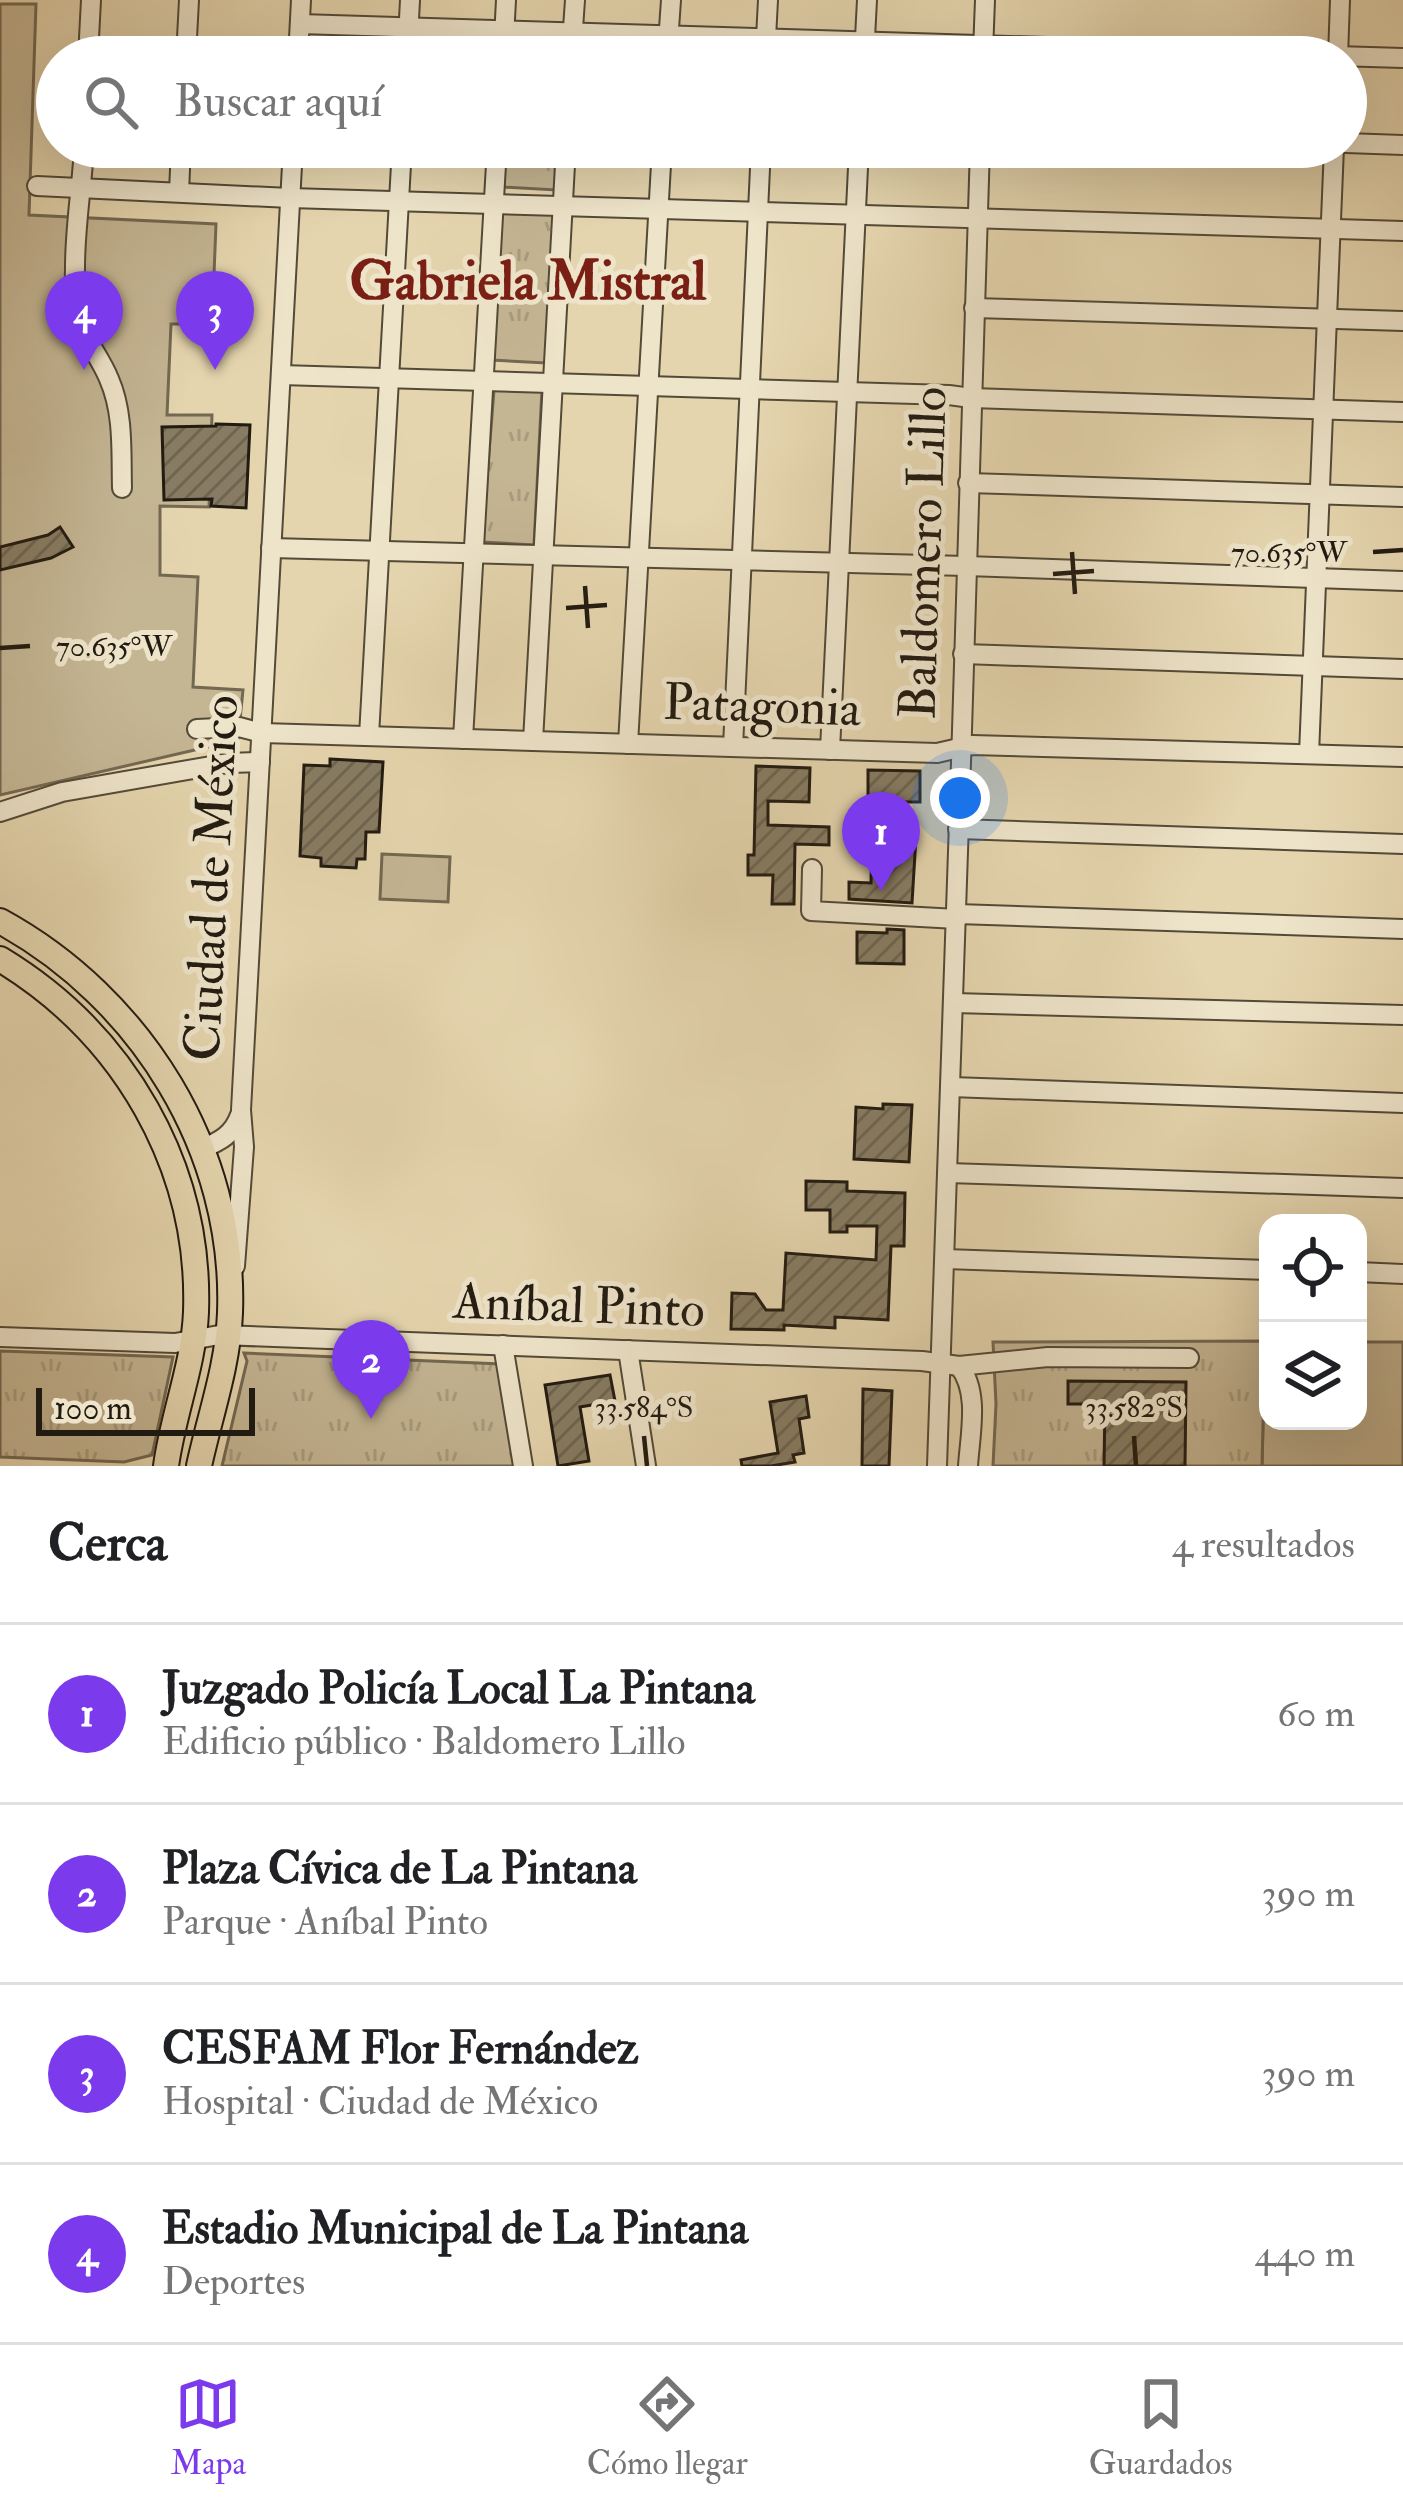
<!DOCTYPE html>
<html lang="es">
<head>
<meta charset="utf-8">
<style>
	:root { --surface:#fff; --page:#f2f2f2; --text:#202124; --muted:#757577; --line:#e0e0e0; --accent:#7c3aed }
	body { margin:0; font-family:"IM FELL Double Pica",serif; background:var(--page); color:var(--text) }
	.controls { position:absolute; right:36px; bottom:36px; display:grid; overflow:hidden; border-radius:24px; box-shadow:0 12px 48px #0002 }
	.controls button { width:108px; height:108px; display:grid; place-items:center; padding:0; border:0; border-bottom:3px solid var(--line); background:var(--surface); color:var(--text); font:60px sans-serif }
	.scale { position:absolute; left:36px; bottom:30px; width:219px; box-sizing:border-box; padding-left:12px; border:6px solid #221b11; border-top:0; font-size:33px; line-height:42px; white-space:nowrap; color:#221b11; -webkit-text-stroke:9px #eee4ca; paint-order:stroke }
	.you { position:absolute; left:960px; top:798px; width:42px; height:42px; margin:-30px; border:9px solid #fff; border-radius:50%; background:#1a73e8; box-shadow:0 0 0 18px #1a73e833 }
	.badge { display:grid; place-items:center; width:78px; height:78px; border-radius:50%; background:var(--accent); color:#fff; font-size:39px; font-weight:700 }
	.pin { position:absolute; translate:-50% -99px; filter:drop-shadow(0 3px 6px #0008) }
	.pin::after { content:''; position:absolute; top:63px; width:42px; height:36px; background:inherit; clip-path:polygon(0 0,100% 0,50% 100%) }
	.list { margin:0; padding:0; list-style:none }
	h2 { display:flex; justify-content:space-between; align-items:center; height:156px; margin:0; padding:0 48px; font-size:51px }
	h2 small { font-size:39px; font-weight:400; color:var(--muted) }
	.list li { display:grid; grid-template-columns:78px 1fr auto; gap:36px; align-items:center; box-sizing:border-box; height:180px; padding:0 48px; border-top:3px solid var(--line) }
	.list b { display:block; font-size:45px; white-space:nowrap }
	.list p { margin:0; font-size:39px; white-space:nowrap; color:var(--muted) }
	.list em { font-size:39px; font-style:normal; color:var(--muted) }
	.icon { flex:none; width:66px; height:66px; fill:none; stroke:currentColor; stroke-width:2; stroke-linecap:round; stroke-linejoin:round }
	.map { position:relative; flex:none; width:1403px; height:1466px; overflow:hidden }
	.search { position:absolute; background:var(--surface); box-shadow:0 12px 48px #0002; left:36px; right:36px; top:36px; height:132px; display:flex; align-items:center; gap:30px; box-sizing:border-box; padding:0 42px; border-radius:66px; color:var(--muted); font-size:45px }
	.sheet { height:876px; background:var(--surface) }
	nav { display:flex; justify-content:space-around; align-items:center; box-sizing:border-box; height:168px; border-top:3px solid var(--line); background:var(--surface); font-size:33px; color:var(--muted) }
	nav a { display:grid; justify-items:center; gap:6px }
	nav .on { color:var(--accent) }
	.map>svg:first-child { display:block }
	.grass { fill:#c4b593; stroke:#736852; stroke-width:3 }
	.park { fill:url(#park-tufts); stroke:#736852; stroke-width:3 }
	.building { fill:url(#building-hatch); stroke:#221b11; stroke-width:3 }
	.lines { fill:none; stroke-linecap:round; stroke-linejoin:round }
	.minor-casing { stroke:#534a38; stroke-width:22 }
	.major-casing { stroke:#221b11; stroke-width:28 }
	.minor { stroke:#eee4ca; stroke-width:18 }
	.major { stroke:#e5d5ae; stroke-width:24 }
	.ticks { fill:none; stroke:#221b11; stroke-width:4.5 }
	.labels { text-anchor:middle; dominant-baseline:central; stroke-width:10; stroke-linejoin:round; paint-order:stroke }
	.street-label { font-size:51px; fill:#221b11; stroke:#eee4ca }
	.neighbourhood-label { font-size:54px; font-weight:bold; fill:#7a1f14; stroke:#eee4ca }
	.ticks-label { font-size:30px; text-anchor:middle; fill:#221b11; stroke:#eee4ca; stroke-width:10; stroke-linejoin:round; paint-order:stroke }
</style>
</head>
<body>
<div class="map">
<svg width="1403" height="1466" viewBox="0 0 1403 1466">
	<defs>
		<pattern id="park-tufts" width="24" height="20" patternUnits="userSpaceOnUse" patternTransform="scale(3)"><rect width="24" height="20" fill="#c4b593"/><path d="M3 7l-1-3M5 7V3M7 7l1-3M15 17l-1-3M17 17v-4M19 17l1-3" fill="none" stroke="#a89b7e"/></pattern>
		<pattern id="building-hatch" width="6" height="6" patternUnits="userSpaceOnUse" patternTransform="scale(3)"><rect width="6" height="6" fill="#877c63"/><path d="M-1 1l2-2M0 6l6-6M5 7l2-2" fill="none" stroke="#6e6550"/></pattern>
	</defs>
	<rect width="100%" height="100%" fill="#e5d5ae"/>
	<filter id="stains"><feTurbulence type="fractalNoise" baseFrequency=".00167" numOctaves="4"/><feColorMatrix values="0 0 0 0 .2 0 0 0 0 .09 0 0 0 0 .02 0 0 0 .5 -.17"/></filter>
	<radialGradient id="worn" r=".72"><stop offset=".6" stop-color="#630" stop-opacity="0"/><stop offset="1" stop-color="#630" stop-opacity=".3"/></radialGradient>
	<g class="grass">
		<polygon points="0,4 36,4 29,215 216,224 212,324 171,324 167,415 212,415 209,507 160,506 160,575 198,577 193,687 243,690 238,740 0,795"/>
		<polygon points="382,854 450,857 448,902 380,899"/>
		<polygon points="1265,1341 1268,1341 1268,1421 1358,1421 1358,1342 1403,1342 1403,1466 1262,1466"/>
	</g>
	<g class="park">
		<polygon points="505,147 558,147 556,190 503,187"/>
		<polygon points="501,211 554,214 546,363 492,360"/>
		<polygon points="542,389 534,545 482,542 494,390"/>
		<polygon points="1265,1341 1262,1466 993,1466 996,1404 993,1342"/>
		<polygon points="0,1351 173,1357 152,1455 124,1462 0,1457"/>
		<polygon points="244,1353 501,1364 517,1466 222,1466 247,1361"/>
	</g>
	<g class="building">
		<polygon points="216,424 250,425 246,508 211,506 212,499 164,500 162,427 216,426"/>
		<polygon points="60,527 73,547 51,558 0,570 0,547 48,535"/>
		<polygon points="330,759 383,762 379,832 366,832 365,859 357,859 356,868 321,866 321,858 300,856 304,765 330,766"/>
		<polygon points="756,766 810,768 809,802 768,801 768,825 829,827 829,845 795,844 794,904 772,904 773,875 748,875 748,855 754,855"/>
		<polygon points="868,770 920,771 920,802 905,802 905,837 916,837 912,903 849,899 849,882 871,883 872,823 859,823 860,808 868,808"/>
		<polygon points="887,929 904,930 904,964 857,963 857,932 887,933"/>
		<polygon points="883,1104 912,1105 909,1162 854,1159 856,1107 883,1109"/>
		<polygon points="806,1181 847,1182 847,1191 905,1193 904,1246 891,1246 888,1320 835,1317 835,1328 784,1325 784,1330 731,1329 732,1293 755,1294 766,1310 783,1310 786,1253 876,1260 877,1226 847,1226 847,1232 830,1232 830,1210 806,1210"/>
		<polygon points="610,1375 615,1401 580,1407 589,1461 558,1466 545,1385"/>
		<polygon points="1068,1381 1186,1382 1185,1466 1104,1466 1105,1404 1068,1404"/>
		<polygon points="863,1389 892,1391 889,1466 862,1466"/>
		<polygon points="806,1396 809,1417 799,1419 804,1453 793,1455 795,1462 771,1466 742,1466 741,1460 778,1453 770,1402"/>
	</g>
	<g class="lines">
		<defs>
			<g id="minor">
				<polyline points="300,24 1403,58"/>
				<polyline points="983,52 985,0"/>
				<polyline points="88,57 91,0"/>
				<polyline points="186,57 189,0"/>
				<polyline points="298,57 301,0"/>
				<polyline points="407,57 410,0"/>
				<polyline points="503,57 506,0"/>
				<polyline points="571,57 575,0"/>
				<polyline points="667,57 671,0"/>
				<polyline points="765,57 768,0"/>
				<polyline points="864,57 867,0"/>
				<polyline points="1338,57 1340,0"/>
				<polyline points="1346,143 1403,145"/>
				<path d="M84 147C82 187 75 226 75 267 75 282 73 298 76 313 82 337 100 356 109 379 124 413 121 452 122 488"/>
				<polyline points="37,186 290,198 1403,231"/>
				<polyline points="179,192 181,147"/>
				<polyline points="974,308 1403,321"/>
				<polyline points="281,375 949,395 971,398 1403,412"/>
				<polyline points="968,483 1403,497"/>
				<polyline points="271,548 966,566 1403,581"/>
				<polyline points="963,654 1403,669"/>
				<polyline points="197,729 239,727 262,733 937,753 972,745 1403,757"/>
				<polyline points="369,736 402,147"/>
				<polyline points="463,739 497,147"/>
				<polyline points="533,741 566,147"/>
				<polyline points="628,744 662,147"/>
				<polyline points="733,747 761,147"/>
				<polyline points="830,750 859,147"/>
				<polyline points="1309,754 1334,147"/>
				<polyline points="0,812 62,792 228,763 260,762"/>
				<polyline points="958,829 1403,844"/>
				<polyline points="812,869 811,911 957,919"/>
				<polyline points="957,914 1403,929"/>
				<polyline points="954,1003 1403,1015"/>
				<polyline points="951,1087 1403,1103"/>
				<path d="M202 1149C220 1141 233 1135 240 1115"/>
				<polyline points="948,1173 1403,1188"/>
				<polyline points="945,1259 1268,1270"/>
				<polyline points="235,1266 244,1147 241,1110 293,147"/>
				<polyline points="1358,1272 1403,1274"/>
				<polyline points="0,1337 175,1343 219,1335 922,1361 959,1366 1048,1357 1189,1358"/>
				<polyline points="503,1345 523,1466"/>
				<polyline points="628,1350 646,1466"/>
				<path d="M959 1366C980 1392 970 1434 968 1466"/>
				<path d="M937 1466C954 1026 966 587 980 147"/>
			</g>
			<g id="major">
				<path d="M0 921C141 998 236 1150 230 1313 228 1366 210 1415 199 1466"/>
				<path d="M0 959C124 1034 201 1166 196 1312 194 1364 173 1414 166 1466"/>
			</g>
		</defs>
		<use href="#minor" class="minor-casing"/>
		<use href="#major" class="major-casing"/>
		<use href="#minor" class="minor"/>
		<use href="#major" class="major"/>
	</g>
	<path class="ticks" d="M1072 552 1075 594M1373 552 1403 550M1053 574 1094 571M585 586 588 628M566 608 607 605M0 648 30 646M644 1436 647 1466M1134 1436 1136 1466"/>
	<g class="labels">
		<g class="street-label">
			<text transform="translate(924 553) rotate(-88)">Baldomero Lillo</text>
			<text transform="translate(762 706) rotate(2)">Patagonia</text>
			<text transform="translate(212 878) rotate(-87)">Ciudad de México</text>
			<text transform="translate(579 1306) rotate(2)">Aníbal Pinto</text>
		</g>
		<g class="neighbourhood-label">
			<text x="528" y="282">Gabriela Mistral</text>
		</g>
	</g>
	<g class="ticks-label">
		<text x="1289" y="562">70.635°W</text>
		<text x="114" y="656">70.635°W</text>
		<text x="644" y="1417">33.584°S</text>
		<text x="1134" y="1417">33.582°S</text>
	</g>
	<rect width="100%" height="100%" filter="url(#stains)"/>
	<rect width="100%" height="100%" fill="url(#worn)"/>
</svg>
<div class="controls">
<button><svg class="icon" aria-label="locate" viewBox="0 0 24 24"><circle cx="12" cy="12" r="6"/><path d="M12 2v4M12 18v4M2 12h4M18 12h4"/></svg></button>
<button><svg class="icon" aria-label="layers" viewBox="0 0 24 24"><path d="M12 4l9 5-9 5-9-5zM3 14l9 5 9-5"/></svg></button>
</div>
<div class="scale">100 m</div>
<div class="you"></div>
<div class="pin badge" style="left:881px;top:891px">1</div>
<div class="pin badge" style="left:371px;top:1419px">2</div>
<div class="pin badge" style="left:215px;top:370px">3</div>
<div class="pin badge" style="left:84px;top:370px">4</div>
<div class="search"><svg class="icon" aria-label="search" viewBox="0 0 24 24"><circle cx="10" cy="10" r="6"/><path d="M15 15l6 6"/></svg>Buscar aquí</div>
</div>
<section class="sheet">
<h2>Cerca<small>4 resultados</small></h2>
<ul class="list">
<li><span class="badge">1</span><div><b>Juzgado Policía Local La Pintana</b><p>Edificio público · Baldomero Lillo</p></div><em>60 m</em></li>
<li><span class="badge">2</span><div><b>Plaza Cívica de La Pintana</b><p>Parque · Aníbal Pinto</p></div><em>390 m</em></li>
<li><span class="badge">3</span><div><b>CESFAM Flor Fernández</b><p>Hospital · Ciudad de México</p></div><em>390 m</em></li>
<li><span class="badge">4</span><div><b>Estadio Municipal de La Pintana</b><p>Deportes</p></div><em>440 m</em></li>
</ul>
</section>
<nav>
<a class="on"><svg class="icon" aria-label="map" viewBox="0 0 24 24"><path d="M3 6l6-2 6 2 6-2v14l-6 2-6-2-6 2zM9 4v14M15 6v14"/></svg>Mapa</a>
<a><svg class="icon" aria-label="directions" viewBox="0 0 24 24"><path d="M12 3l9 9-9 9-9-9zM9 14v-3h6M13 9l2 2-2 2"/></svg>Cómo llegar</a>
<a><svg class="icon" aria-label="saved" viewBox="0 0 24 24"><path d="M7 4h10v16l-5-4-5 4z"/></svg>Guardados</a>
</nav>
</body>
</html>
